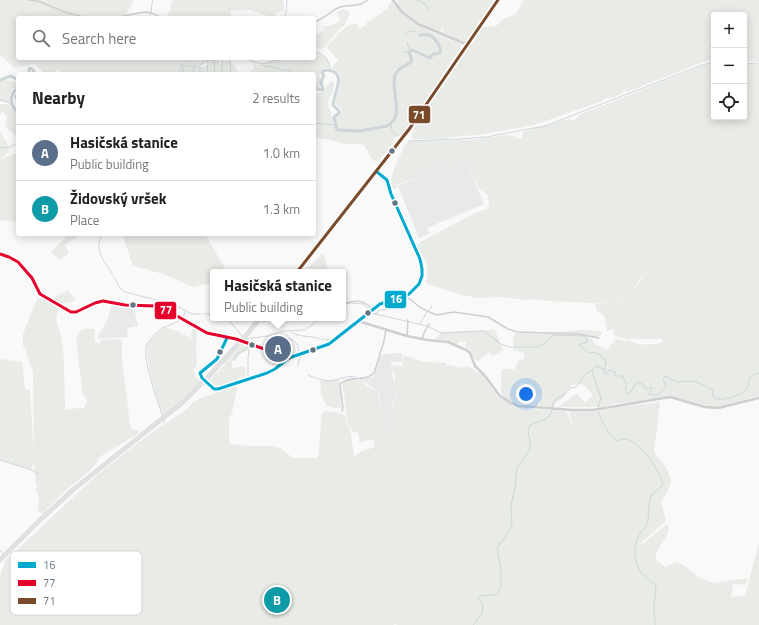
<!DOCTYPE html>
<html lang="en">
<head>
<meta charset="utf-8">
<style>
	:root { --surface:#fff; --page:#f6f6f6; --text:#222; --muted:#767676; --line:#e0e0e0; --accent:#585c60 }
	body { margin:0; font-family:"Titillium Web",sans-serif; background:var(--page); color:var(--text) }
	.controls { position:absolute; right:12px; top:12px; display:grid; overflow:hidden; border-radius:4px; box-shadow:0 2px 10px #0003 }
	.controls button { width:36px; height:36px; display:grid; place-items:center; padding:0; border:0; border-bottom:1px solid var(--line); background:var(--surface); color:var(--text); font:20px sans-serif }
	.you { position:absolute; left:526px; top:394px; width:14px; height:14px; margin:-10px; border:3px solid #fff; border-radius:50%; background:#1a73e8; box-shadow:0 0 0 6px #1a73e833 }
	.badge { display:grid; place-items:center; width:26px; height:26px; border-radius:50%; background:var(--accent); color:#fff; font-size:13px; font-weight:700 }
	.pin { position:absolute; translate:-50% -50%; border:2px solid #fff; box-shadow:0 1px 4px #0006 }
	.popup { position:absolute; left:210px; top:269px; width:136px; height:52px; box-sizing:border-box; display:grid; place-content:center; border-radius:4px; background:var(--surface); filter:drop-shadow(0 1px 3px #0005); font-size:13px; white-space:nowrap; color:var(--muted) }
	.popup b { font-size:15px; color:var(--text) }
	.popup::after { content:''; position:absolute; left:50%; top:100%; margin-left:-8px; border:8px solid transparent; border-top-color:var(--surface) }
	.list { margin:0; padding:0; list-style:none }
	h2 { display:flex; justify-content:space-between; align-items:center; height:52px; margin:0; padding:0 16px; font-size:17px }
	h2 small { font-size:13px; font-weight:400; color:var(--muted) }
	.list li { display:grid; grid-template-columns:26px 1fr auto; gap:12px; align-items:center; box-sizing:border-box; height:56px; padding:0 16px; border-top:1px solid var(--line) }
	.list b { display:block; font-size:15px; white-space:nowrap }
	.list p { margin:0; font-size:13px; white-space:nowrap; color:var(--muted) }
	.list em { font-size:13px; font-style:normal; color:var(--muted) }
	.icon { flex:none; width:22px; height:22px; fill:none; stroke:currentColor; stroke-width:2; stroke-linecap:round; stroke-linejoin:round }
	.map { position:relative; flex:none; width:759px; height:625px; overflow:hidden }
	.search { position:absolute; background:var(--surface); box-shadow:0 2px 10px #0003; left:16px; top:16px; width:300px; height:44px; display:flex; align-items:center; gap:10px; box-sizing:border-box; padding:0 14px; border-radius:4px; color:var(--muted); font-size:15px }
	.panel { position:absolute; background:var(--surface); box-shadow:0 2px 10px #0003; left:16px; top:72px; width:300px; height:164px; border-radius:4px }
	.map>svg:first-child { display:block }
	.built { fill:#e8e9e9 }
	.green { fill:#e8ebe6 }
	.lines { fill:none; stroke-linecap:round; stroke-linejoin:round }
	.stream { stroke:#ced6d9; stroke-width:1 }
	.river { stroke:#ced6d9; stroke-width:3 }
	.secondary-casing { stroke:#d5d6d7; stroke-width:4.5 }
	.minor { stroke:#cecfd0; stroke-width:1.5 }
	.tertiary { stroke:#cecfd0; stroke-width:2.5 }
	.secondary { stroke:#e1e2e2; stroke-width:3 }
	.secondary-bridge-casing { stroke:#d5d6d7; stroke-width:4.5; stroke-linecap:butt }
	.secondary-bridge { stroke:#e1e2e2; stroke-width:3 }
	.bus-1-casing { stroke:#fff; stroke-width:6 }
	.bus-2-casing { stroke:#fff; stroke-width:6 }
	.bus-3-casing { stroke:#fff; stroke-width:6 }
	.bus-1 { stroke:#00a9ce; stroke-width:3 }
	.bus-2 { stroke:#e4002b; stroke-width:3 }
	.bus-3 { stroke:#7a4b2a; stroke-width:3 }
	.bus-dot { fill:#657683; stroke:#fff; stroke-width:1.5 }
	.key { fill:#fff; stroke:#d1d6da; stroke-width:1 }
	.key-label { font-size:11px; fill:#657683 }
	.line-badge { stroke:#fff; stroke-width:1.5 }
	.badge-label { font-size:11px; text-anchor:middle; font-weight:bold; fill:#fff }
</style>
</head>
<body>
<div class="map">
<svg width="759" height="625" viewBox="0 0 759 625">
	<rect width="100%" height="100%" fill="#f9f9f9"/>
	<g class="built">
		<polygon points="442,160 447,168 466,160 484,204 427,228 429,234 419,238 398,186 421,176 419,170"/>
		<polygon points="111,307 134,308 138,326 127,328 128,337 98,339 98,336 108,319"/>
		<polygon points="394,353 403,354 401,362 391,362 396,400 393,400 392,402 395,416 394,419 395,427 385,428 379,393 360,378 371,377 374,375 381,355"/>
	</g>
	<g class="green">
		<polygon points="0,0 134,0 124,18 132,16 133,18 18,18 18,58 185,58 182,65 187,58 205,58 206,61 200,65 189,65 201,67 208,65 209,61 212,58 219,58 219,64 230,59 231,63 236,67 238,73 236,74 176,74 179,69 175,74 61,74 59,69 51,74 45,74 35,64 15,68 0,55"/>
		<polygon points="173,0 283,0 284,11 276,12 274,18 250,10 230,11 232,18 166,18 171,9 170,8"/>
		<path d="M394 0 399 4 397 0H494L475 31 465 43 443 33V26L441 32H438C419 23 407 18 394 0Z"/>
		<path d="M524 0H759V62L744 61V15H714V60L703 62 627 92 623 89V93C618 96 612 99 606 98L600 102 534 125 479 135 460 136 441 139H413L411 137 412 134 416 131 414 130 410 133 450 72 483 27 496 26 505 18 515 15Z"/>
		<path d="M392 1C404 19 419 26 439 35 446 39 454 40 462 45L417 115 402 135 398 136 394 139 393 144 379 160 373 161 364 145C358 143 353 145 347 144 336 142 325 138 314 138V92C323 96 323 91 327 86 328 84 330 83 332 81H334L333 93 329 98 328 103 332 117 339 116C345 107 338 109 335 103 337 95 343 82 339 74 338 71 334 69 332 67L338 60 327 47C334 38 344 25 356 23L360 29 367 25 366 23 388 9V5Z"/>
		<path d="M344 9 350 13 344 26 339 29 323 49 314 48V35L324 31 322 26C331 26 335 25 341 19L336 12Z"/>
		<path d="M314 51C323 53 329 59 330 68H324C318 73 322 81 319 88L314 86V74H297L283 68 264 67 278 68 295 74H248L254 68V64L263 67 272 58H314Z"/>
		<path d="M714 63V117H744V64L759 65V396L721 406 712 407 669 396 651 400 613 404 603 407H558L577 393 585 403 593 395 583 384 572 385 563 398 556 403 554 407H540L539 398 538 406C526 406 509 404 501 393V372L503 369H515L518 361 524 359V353L513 350 514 344 513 337 515 333 539 334 580 330 600 331 602 332V334L597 337H590L589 338 592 339 595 344 607 350 616 339 622 340 624 342 626 340C631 341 635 343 639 344 647 345 655 345 663 342L662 339H628L617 337 613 334 614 330 611 329 609 332 607 331C606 324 605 319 603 314L597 312 595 304C622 300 631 297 646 272L631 291 625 296 611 301 595 303 548 301 536 299 525 300 502 297 476 298 455 293 428 284 426 282C429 264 427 264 418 247V244L422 241 477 212 488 209 489 203 488 195 479 189 466 160 448 168H446L442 160 419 170 421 176 397 185V188L393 189C387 176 400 157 405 145L409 141 470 140 505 135 514 136 518 139 522 138 523 132 569 119 574 121 579 115 707 64Z"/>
		<polygon points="7,80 18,83 18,88 13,88 9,95 9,103 0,101 0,81"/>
		<polygon points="0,104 8,104 12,110 18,115 18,122 15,124 18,127 18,138 5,126 7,118 5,114 1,112 0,114"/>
		<polygon points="0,132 8,145 9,152 0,159 18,153 18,222 0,220"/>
		<polygon points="69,234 81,234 65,245 69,254 59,260 51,252"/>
		<polygon points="122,234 205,234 227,272 213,272 213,283 193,287 163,274 142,268 133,266"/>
		<polygon points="323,253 329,272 304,272"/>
		<path d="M68 290 75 300C69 304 59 304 53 300L55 297Z"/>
		<path d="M38 297 51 302 55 305 58 309 56 320 61 335 64 360 65 410 78 408H84L87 402 86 398 83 396 76 339 80 331 83 329H94L95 342 100 343 101 340C108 339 114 340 120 339L122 342V358L130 425 132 429 139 431V433L101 456 92 469 64 492 42 514C35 509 39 506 39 499 40 495 36 494 36 490L37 487C34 479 35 468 34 460L32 468 30 469 0 460V359L22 362 25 389 30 390V392L33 441 34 445 33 374C32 365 26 358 26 348L23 346V334Z"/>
		<path d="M164 328 179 331 181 335H186L191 338 192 330 194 329 197 330 196 347 197 365 193 370 195 372 196 378 200 377 201 381 179 402 163 414C158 403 143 353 148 343 152 337 159 332 164 328Z"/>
		<path d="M495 330 503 350 493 356 489 353C484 355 482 360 476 361L470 351 465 347 466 342H458L457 345C450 340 445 339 436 340V338L442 332Z"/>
		<polygon points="243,343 249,345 249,350 239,354 237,359 232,360 232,368 244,366 247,371 245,376 216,388 211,386 210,380 217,372 219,372 222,367 226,366 224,364"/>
		<path d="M406 356 424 362 446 363 447 367 449 365 462 368 469 366 484 377 497 396 500 398 520 407 521 409H528L566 411 574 428 569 413H570L568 411C583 411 598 414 612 408L660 402 654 452C660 460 674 475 670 485 668 491 664 497 661 502L666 521 642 542 641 545 667 524C674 536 653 547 656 560L666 567 677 562 685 566 698 577 713 583 748 578 745 585 737 584H733L731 597 745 596 759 542V625H397L396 624 393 625H0V577L5 561 97 475 144 438 186 410 194 402 201 398 235 386 237 388 232 413 229 418V444L250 446H269L280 448 293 458H318L322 414 324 411C331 412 340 411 346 417L351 434 354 457 360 452 375 447 373 439 360 442 358 433 352 431C344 416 347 401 342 386L343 383C359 371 364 388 378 392L385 428 394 427V419L395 416 393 400H396L397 404 394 383 395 375 393 372 392 365H396L401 367H402L403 357Z"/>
		<polygon points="339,380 342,407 335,408 327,406 322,397 320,381"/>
	</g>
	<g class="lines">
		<g class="stream">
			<polyline points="417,0 424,3 430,11"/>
			<polyline points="151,14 152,3 153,0"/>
			<polyline points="284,18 286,13 287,0"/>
			<polyline points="405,35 407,32 415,31"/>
			<polyline points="407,42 410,51"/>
			<path d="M314 51C324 54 330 59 330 70"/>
			<polyline points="404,52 409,52"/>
			<polyline points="214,58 215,74"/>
			<polyline points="222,58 222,74"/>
			<polyline points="230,58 231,74"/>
			<path d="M246 58C261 67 268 64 284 58"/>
			<polyline points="744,63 759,64"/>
			<polyline points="182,65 188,58"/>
			<polyline points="260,65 286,70 296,74"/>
			<polyline points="200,67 200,74"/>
			<polyline points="177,74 182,66 199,66 212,58"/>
			<polyline points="183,74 183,67"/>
			<polyline points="193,74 194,67"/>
			<polyline points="207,74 208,61"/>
			<polyline points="0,100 10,103"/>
			<polyline points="314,123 335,125"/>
			<polyline points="391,124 392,130"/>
			<polyline points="393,132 398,136"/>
			<polyline points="408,141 459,139 486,137 545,126 702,65 714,62"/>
			<polyline points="0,148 11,147 18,142"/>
			<path d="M103 234C92 249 105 262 113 275"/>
			<polyline points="114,277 120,288 125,292 173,304 192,314 201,314"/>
			<polyline points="343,305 350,303 363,304 369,310"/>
			<polyline points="429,310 432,306"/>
			<path d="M371 313 427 326 441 333 483 331 501 344 509 347H537L545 343 550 337 555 335 584 336 587 339V342L580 344V346L589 353C595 350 602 356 606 362L604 374H606L609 370 615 372 616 376H622L627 384 625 388 627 395 632 390 635 384 639 382 642 384 646 389 652 387V390L649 392V394C657 397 660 393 666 387L663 378 665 376 677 382 686 381 697 382 713 390C713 392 712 394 713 396 716 404 741 395 745 391 751 384 745 375 759 373"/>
			<polyline points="204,314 213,314"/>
			<polyline points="375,314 380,310 395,309"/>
			<polyline points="183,317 185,312"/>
			<polyline points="227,318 243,337"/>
			<polyline points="420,324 427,312"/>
			<path d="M292 332C299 338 311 335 320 339"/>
			<path d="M277 334C287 341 297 335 299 352"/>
			<polyline points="245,339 268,336 284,331 305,330 312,325 319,318"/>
			<polyline points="322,339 331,340"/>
			<polyline points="234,361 235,356 250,346"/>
			<polyline points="298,366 300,356"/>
			<path d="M308 375C313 377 320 380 327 381 337 381 345 375 356 377"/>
			<polyline points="248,378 248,358 249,350"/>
			<polyline points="359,378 363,382"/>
			<polyline points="552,408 553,403 556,399 565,394 571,388 576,387 586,374 592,370"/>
			<polyline points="598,408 601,398 592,371 596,366 602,368 603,370"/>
			<path d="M598 411C600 418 610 438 617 441 620 440 622 438 625 439 639 440 659 470 663 483 662 489 654 490 651 496 647 505 650 514 647 523 645 529 640 533 637 539 633 548 635 566 642 574 646 579 652 581 656 585L654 607 655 625"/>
			<path d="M163 417C158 402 141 357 147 344 150 339 155 334 160 330 166 325 175 325 181 319"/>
			<polyline points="164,420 164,423"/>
			<polyline points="0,460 32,470 39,474"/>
			<polyline points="0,550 3,553"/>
			<path d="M473 625 482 613 483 606 478 598 480 596 494 595 498 593 501 586V571L497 548 501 542 510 530 512 525 511 505 515 488 517 468 527 454 530 448V441L528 432 529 426C536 420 550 422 552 410"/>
		</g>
		<g class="river">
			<polyline points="29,74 29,69 30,68 33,70 35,74"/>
			<polyline points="0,80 11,76 18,80"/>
			<path d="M314 88 322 90 323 89 321 82 324 75 322 73 323 71C326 70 329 70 332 71 346 75 333 96 333 105L339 111V113L334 117 337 130 360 131 387 126C406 116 390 91 395 75 398 67 407 66 412 61L409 52 412 50 430 58 433 54 440 53C442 48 436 39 431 36 428 34 424 35 420 35"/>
			<path d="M18 90H15C9 98 10 106 18 112"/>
			<polyline points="18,93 16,97 18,99"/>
		</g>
		<defs>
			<g id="secondary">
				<polyline points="297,272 410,128 498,0"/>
				<polyline points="248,333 260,318"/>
				<polyline points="213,389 202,378 200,373 217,359 227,338"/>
				<polyline points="0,560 41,519 74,489 183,402 208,377 239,343"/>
			</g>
		</defs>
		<use href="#secondary" class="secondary-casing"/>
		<g class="minor">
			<polyline points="29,0 38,1 65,12 87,18"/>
			<path d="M116 18C132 15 146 7 161 18"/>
			<path d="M314 22C324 19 330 11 340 7 350 3 356 9 368 0"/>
			<polyline points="406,296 421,308 436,315 454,312 488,317 508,329 517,332 578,334 599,338"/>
			<path d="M343 304C355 300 365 299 372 310"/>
			<polyline points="263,321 290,318"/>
			<path d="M358 321C366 315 375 306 384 302 390 300 397 300 403 298 419 292 425 274 420 259L391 194 388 182 377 172"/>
			<polyline points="407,336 408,320"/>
			<polyline points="422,339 424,333 429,324"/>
			<polyline points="213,389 218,389 267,373 275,369 288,359"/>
			<path d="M342 411 343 408 340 384C350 375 365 382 374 373L384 341 386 329"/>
		</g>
		<g class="tertiary">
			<polyline points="393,0 402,12 418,24 468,45"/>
			<polyline points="0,254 9,257 18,262 32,278 40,294 71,312 76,312 95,303 103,301 125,305 156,306 170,312 207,333 239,340"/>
			<polyline points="243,342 289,358 329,344 358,321 407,336 427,340 448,342 466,350 470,353 475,366 485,376 499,395 511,403 519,406 572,410 593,410 670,397 705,407 718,408 759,398"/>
		</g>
		<use href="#secondary" class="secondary"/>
		<defs>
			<polyline id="secondary-bridge" points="239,343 248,333"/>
		</defs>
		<use href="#secondary-bridge" class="secondary-bridge-casing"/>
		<use href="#secondary-bridge" class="secondary-bridge"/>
		<defs>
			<polyline id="bus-1" points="227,338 217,359 200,373 202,378 214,389 218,389 267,373 275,369 289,358 329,344 380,304 389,301 402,298 409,294 419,284 422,276 422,269 420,259 391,194 387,180 377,172"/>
			<polyline id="bus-2" points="0,254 9,257 18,262 32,278 40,294 71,312 76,312 95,303 103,301 125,305 156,306 170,312 207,333 236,339 289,358"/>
			<polyline id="bus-3" points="297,272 410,128 498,0"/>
		</defs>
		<use href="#bus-1" class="bus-1-casing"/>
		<use href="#bus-2" class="bus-2-casing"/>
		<use href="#bus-3" class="bus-3-casing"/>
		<use href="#bus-1" class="bus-1"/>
		<use href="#bus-2" class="bus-2"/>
		<use href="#bus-3" class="bus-3"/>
	</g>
	<g class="bus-dot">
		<circle cx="392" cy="151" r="3.5"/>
		<circle cx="395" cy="203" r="3.5"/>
		<circle cx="133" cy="305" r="3.5"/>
		<circle cx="368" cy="313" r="3.5"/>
		<circle cx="252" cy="345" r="3.5"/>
		<circle cx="313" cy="350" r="3.5"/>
		<circle cx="220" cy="352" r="3.5"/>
	</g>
	<rect x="10" y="551" width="132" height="64" rx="6" class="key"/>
	<rect x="18" y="562" width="18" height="6" fill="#00a9ce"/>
	<rect x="18" y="580" width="18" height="6" fill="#e4002b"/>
	<rect x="18" y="598" width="18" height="6" fill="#7a4b2a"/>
	<g class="key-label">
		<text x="43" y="569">16</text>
		<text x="43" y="587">77</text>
		<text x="43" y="605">71</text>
	</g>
	<g class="line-badge">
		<rect x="408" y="105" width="23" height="19" rx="4" fill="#7a4b2a"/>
		<rect x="384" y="290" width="23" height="19" rx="4" fill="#00a9ce"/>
		<rect x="154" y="301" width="23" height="19" rx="4" fill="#e4002b"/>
	</g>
	<g class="badge-label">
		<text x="419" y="119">71</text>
		<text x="396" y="303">16</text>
		<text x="166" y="314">77</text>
	</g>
</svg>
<div class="controls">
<button>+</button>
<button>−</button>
<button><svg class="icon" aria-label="locate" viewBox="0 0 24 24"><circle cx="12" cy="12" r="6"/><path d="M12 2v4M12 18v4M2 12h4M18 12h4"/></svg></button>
</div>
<div class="you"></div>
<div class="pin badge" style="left:278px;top:349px;background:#5c6f8a">A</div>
<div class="popup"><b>Hasičská stanice</b>Public building</div>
<div class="pin badge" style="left:277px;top:600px;background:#0f9aa8">B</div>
<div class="search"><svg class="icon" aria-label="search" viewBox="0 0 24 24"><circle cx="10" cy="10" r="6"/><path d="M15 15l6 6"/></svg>Search here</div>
<section class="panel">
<h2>Nearby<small>2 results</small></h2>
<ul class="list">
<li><span class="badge" style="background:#5c6f8a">A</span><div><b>Hasičská stanice</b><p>Public building</p></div><em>1.0 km</em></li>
<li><span class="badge" style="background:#0f9aa8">B</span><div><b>Židovský vršek</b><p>Place</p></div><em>1.3 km</em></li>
</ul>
</section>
</div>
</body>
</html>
